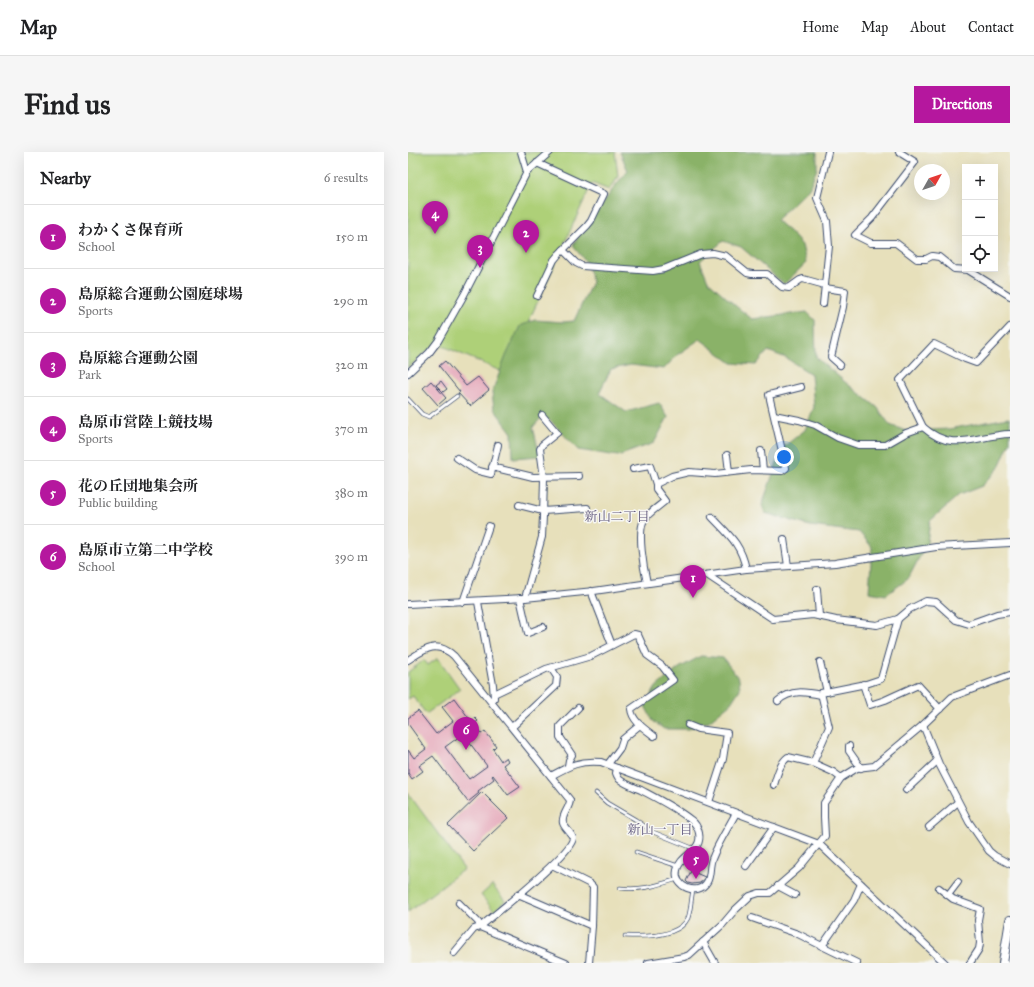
<!DOCTYPE html>
<html lang="en">
<head>
<meta charset="utf-8">
<style>
	:root { --surface:#fff; --page:#f6f6f6; --text:#202124; --muted:#757577; --line:#e0e0e0; --accent:#b5179e }
	body { margin:0; font-family:"IM FELL Great Primer","Noto Serif JP",serif; background:var(--page); color:var(--text) }
	.controls { position:absolute; right:12px; top:12px; display:grid; overflow:hidden; border-radius:0px; box-shadow:0 4px 16px #0002 }
	.controls button { width:36px; height:36px; display:grid; place-items:center; padding:0; border:0; border-bottom:1px solid var(--line); background:var(--surface); color:var(--text); font:20px sans-serif }
	.compass { position:absolute; left:506px; top:12px; width:36px; height:36px; border-radius:50%; background:var(--surface); box-shadow:0 4px 16px #0002; rotate:50deg }
	.you { position:absolute; left:376px; top:305px; width:14px; height:14px; margin:-10px; border:3px solid #fff; border-radius:50%; background:#1a73e8; box-shadow:0 0 0 6px #1a73e833 }
	.badge { display:grid; place-items:center; width:26px; height:26px; border-radius:50%; background:var(--accent); color:#fff; font-size:13px; font-weight:700 }
	.pin { position:absolute; translate:-50% -33px; filter:drop-shadow(0 1px 2px #0008) }
	.pin::after { content:''; position:absolute; top:21px; width:14px; height:12px; background:inherit; clip-path:polygon(0 0,100% 0,50% 100%) }
	.list { margin:0; padding:0; list-style:none }
	h2 { display:flex; justify-content:space-between; align-items:center; height:52px; margin:0; padding:0 16px; font-size:17px }
	h2 small { font-size:13px; font-weight:400; color:var(--muted) }
	.list li { display:grid; grid-template-columns:26px 1fr auto; gap:12px; align-items:center; box-sizing:border-box; height:64px; padding:0 16px; border-top:1px solid var(--line) }
	.list b { display:block; font-size:15px; white-space:nowrap }
	.list p { margin:0; font-size:13px; white-space:nowrap; color:var(--muted) }
	.list em { font-size:13px; font-style:normal; color:var(--muted) }
	.icon { flex:none; width:22px; height:22px; fill:none; stroke:currentColor; stroke-width:2; stroke-linecap:round; stroke-linejoin:round }
	.map { position:relative; flex:none; width:602px; height:811px; overflow:hidden; border-radius:0px }
	header { display:flex; align-items:center; gap:24px; box-sizing:border-box; height:56px; padding:0 20px; background:var(--surface); border-bottom:1px solid var(--line) }
	header strong { font-size:19px }
	nav { display:flex; gap:22px; margin-inline-start:auto; font-size:14px }
	.intro { display:flex; align-items:center; justify-content:space-between; box-sizing:border-box; height:96px; padding:0 24px }
	h1 { margin:0; font-size:28px }
	.button { padding:10px 18px; border-radius:0px; background:var(--accent); color:#fff; font-size:14px; font-weight:700 }
	main { display:flex; gap:24px; padding:0 24px }
	aside { flex:1; background:var(--surface); border-radius:0px; box-shadow:0 4px 16px #0002 }
	.map>svg:first-child { display:block }
	.green { fill:#aed078; stroke:#64806b }
	.forest { fill:#8ab268; stroke:#527063 }
	.building { fill:#e6abbc; fill-rule:evenodd }
	.lines { fill:none; stroke-linecap:round; stroke-linejoin:round }
	.service-casing { stroke:#3a4a6c; stroke-width:4.5 }
	.minor-casing { stroke:#3a4a6c; stroke-width:8 }
	.tertiary-casing { stroke:#3a4a6c; stroke-width:10 }
	.service { stroke:#fff; stroke-width:3 }
	.minor { stroke:#fff; stroke-width:6 }
	.tertiary { stroke:#fff; stroke-width:8 }
	.labels { text-anchor:middle; dominant-baseline:central; stroke-width:3; stroke-linejoin:round; paint-order:stroke }
	.neighbourhood-label { font-size:13px; fill:#625a7f; stroke:#f6f6f2 }
</style>
</head>
<body>
<header>
<strong>Map</strong>
<nav><a>Home</a><a>Map</a><a>About</a><a>Contact</a></nav>
</header>
<div class="intro"><h1>Find us</h1><a class="button">Directions</a></div>
<main>
<aside>
<h2>Nearby<small>6 results</small></h2>
<ul class="list">
<li><span class="badge">1</span><div><b>わかくさ保育所</b><p>School</p></div><em>150 m</em></li>
<li><span class="badge">2</span><div><b>島原総合運動公園庭球場</b><p>Sports</p></div><em>290 m</em></li>
<li><span class="badge">3</span><div><b>島原総合運動公園</b><p>Park</p></div><em>320 m</em></li>
<li><span class="badge">4</span><div><b>島原市営陸上競技場</b><p>Sports</p></div><em>370 m</em></li>
<li><span class="badge">5</span><div><b>花の丘団地集会所</b><p>Public building</p></div><em>380 m</em></li>
<li><span class="badge">6</span><div><b>島原市立第二中学校</b><p>School</p></div><em>390 m</em></li>
</ul>
</aside>
<div class="map">
<svg width="602" height="811" viewBox="0 0 602 811">
	<rect width="100%" height="100%" fill="#f6f6f2"/>
	<filter id="ink" filterUnits="userSpaceOnUse"><feTurbulence type="fractalNoise" baseFrequency=".025" numOctaves="2"/><feDisplacementMap in="SourceGraphic" scale="8" xChannelSelector="R" yChannelSelector="G"/><feConvolveMatrix kernelMatrix="1 2 1 2 8 2 1 2 1" color-interpolation-filters="sRGB"/></filter>
	<filter id="wash" filterUnits="userSpaceOnUse"><feTurbulence type="fractalNoise" baseFrequency=".012" numOctaves="4" result="noise"/><feDisplacementMap in="SourceGraphic" scale="16" xChannelSelector="R" yChannelSelector="G"/><feGaussianBlur stdDeviation="0.9" result="paint"/><feColorMatrix in="noise" values="0 0 0 0 0 0 0 0 0 0 0 0 0 0 0 0 0 1.4 0 .05"/><feComposite in="paint" operator="in"/></filter>
	<g filter="url(#wash)">
		<rect width="100%" height="100%" fill="#e7e0bb"/>
		<g class="green">
			<polygon points="0,0 207,0 210,24 201,38 184,31 97,221 35,194 18,200 0,216"/>
			<polygon points="30,506 52,537 18,562 5,544 0,547 0,520 16,508 20,513"/>
			<polygon points="0,641 56,717 0,760"/>
			<polygon points="84,733 97,749 86,759 73,743"/>
		</g>
		<g class="forest">
			<polygon points="212,0 409,0 409,17 401,36 368,68 383,81 394,93 398,111 376,132 333,95 315,89 292,109 300,129 329,155 344,167 399,160 407,168 408,205 437,230 469,255 482,273 498,279 541,277 600,266 602,267 602,290 590,317 574,334 551,343 522,369 519,391 500,427 478,443 461,440 464,395 451,380 402,374 357,361 354,353 374,296 397,278 406,255 403,222 378,206 360,199 348,213 324,211 292,187 269,203 256,217 223,213 203,217 191,241 218,260 251,251 260,265 246,291 210,304 170,298 143,269 133,266 125,275 132,304 105,306 104,281 86,257 84,240 98,204 112,174 127,168 155,170 166,169 184,130 179,111 165,94 173,79 193,54 210,30 220,19"/>
			<polygon points="293,504 315,506 331,527 332,537 323,551 301,569 280,577 256,577 245,569 237,554 248,535 271,516"/>
		</g>
		<g id="blocks">
			<g class="building">
				<polygon points="37,209 58,234 70,225 81,238 62,254 50,241 52,240 31,214"/>
				<polygon points="23,229 38,246 30,253 15,236"/>
				<polygon points="33,229 39,237 35,240 28,233"/>
				<path d="M46 546 63 569 67 566 70 569 66 572 73 582 77 579 88 594 85 597 93 609 98 605 100 609 95 613 112 635 100 643 85 623 84 624 86 627 70 639 71 641 60 650 25 604 11 614 15 619 4 627 0 621V598L6 606 18 597 0 572V566L10 559 28 582 45 569 34 555ZM55 582 79 614 61 627 37 595Z"/>
				<polygon points="74,640 100,666 65,699 40,673"/>
				<polygon points="283,719 297,725 292,731 284,732 280,731 278,729"/>
			</g>
		</g>
	</g>
	<g filter="url(#ink)">
		<use href="#blocks" fill-opacity="0" stroke="#3a4a6c" stroke-width="1"/>
		<g class="lines">
			<defs>
				<g id="service">
					<polyline points="0,247 14,262 21,265 49,244"/>
					<polyline points="188,641 199,651 228,668 245,680 287,697"/>
					<polyline points="228,700 270,714"/>
					<path d="M212 736C233 739 250 733 270 727"/>
					<path d="M217 784C235 785 271 785 280 766 283 758 283 747 285 738"/>
				</g>
				<g id="minor">
					<polyline points="491,0 507,10 464,66 447,83 463,91 488,91 509,107 518,107 524,104 531,105 546,117 560,118 602,144"/>
					<polyline points="129,11 196,42 183,69 179,74 151,102 146,108 129,144"/>
					<polyline points="119,20 142,0"/>
					<polyline points="155,98 168,111 174,114 245,119 256,117 293,102 305,101 318,104 339,121 344,122 359,122 374,135 381,136 392,128 395,127 417,133"/>
					<polyline points="417,136 437,139 435,155 423,205 432,213"/>
					<polyline points="415,152 421,94 419,69 409,46 420,0"/>
					<polyline points="0,221 21,201 30,189 56,143 119,20 113,0"/>
					<path d="M366 263 391 268 407 273 430 286 450 293H477L498 281 515 275C545 302 568 283 602 282"/>
					<polyline points="515,275 492,228 526,192 557,207 568,211 602,175"/>
					<polyline points="353,299 355,318"/>
					<polyline points="319,303 321,320"/>
					<polyline points="49,306 67,318 83,322 90,293"/>
					<polyline points="84,315 125,325 171,324"/>
					<path d="M225 317 242 314 248 332V337L257 349C250 355 240 361 236 368 229 380 236 418 239 431"/>
					<polyline points="248,332 264,324 281,320 307,322 343,318 374,319 378,316 361,243 393,235"/>
					<polyline points="111,353 135,359 179,356"/>
					<path d="M304 365C321 383 333 392 338 417"/>
					<polyline points="376,387 380,414"/>
					<polyline points="299,423 365,467 405,463 428,468 469,473 490,467 502,457 518,449 528,450 548,468 561,472 589,462 602,460"/>
					<polyline points="409,437 411,464"/>
					<polyline points="183,439 204,493"/>
					<polyline points="112,446 120,481 135,475"/>
					<polyline points="117,446 134,385 135,364 136,326 132,297 134,293 149,281 134,263"/>
					<polyline points="55,450 81,374"/>
					<polyline points="70,450 85,533 86,546"/>
					<polyline points="0,452 117,446 186,439 338,417 427,411 528,395 602,391"/>
					<path d="M0 508C17 497 28 488 46 504L162 648C162 656 153 663 155 671 157 677 163 680 165 686 164 702 88 761 72 775L66 777 46 801"/>
					<polyline points="412,510 419,540"/>
					<polyline points="455,532 462,553 477,548 510,533 532,557"/>
					<path d="M86 542 138 517 183 504 226 482 230 483 239 503 254 514 265 528 223 557C224 569 237 577 246 584"/>
					<path d="M370 549C383 537 398 540 413 543"/>
					<polyline points="280,573 290,577 319,581 315,607 301,650"/>
					<polyline points="515,573 531,612 561,670 581,699 587,704 602,712"/>
					<polyline points="104,575 148,534 149,525 143,516"/>
					<polyline points="441,594 441,599 453,616"/>
					<polyline points="200,612 212,596 215,587 232,573"/>
					<polyline points="160,614 161,608 164,603 152,585 152,574 170,556"/>
					<path d="M209 616 208 621C209 624 210 625 211 627 217 632 226 635 233 638 250 647 268 656 283 668 287 671 290 676 291 681 295 700 272 702 269 718 265 735 290 745 299 730 303 724 301 714 304 707 310 691 320 676 328 661"/>
					<path d="M143 624C161 614 171 608 193 610L411 692 537 811"/>
					<polyline points="433,626 425,620 405,611 421,575 413,541 458,532 473,527 490,467"/>
					<path d="M366 633C369 623 372 611 380 605L405 611"/>
					<polyline points="498,638 529,609"/>
					<polyline points="521,675 550,650"/>
					<polyline points="144,713 182,732 185,735 184,774 181,811"/>
					<polyline points="338,714 366,675"/>
					<polyline points="370,734 387,743"/>
					<polyline points="531,736 545,747 572,757 570,768 572,791 571,797 562,811"/>
					<polyline points="110,742 184,774"/>
					<polyline points="540,743 550,730"/>
					<polyline points="51,751 70,770 72,775 158,811"/>
					<polyline points="344,766 390,782 414,794 446,748 453,732"/>
					<polyline points="295,790 307,811"/>
					<polyline points="414,794 449,811"/>
					<polyline points="240,811 276,805 281,803 315,772 326,759 342,744 351,741 362,741 391,716 417,684 416,665 416,651 433,626 449,616 466,614 515,573 544,545 602,523"/>
				</g>
				<polyline id="tertiary" points="595,811 602,768"/>
			</defs>
			<use href="#service" class="service-casing"/>
			<use href="#minor" class="minor-casing"/>
			<use href="#tertiary" class="tertiary-casing"/>
			<use href="#service" class="service"/>
			<use href="#minor" class="minor"/>
			<use href="#tertiary" class="tertiary"/>
		</g>
	</g>
	<g class="labels">
		<g class="neighbourhood-label">
			<text x="209" y="365">新山二丁目</text>
			<text x="252" y="678">新山一丁目</text>
		</g>
	</g>
</svg>
<div class="controls">
<button>+</button>
<button>−</button>
<button><svg class="icon" aria-label="locate" viewBox="0 0 24 24"><circle cx="12" cy="12" r="6"/><path d="M12 2v4M12 18v4M2 12h4M18 12h4"/></svg></button>
</div>
<svg class="compass" viewBox="-18 -18 36 36"><path d="M0-13l5 13h-10z" fill="#e53935"/><path d="M0 13l5-13h-10z" fill="#757577"/></svg>
<div class="you"></div>
<div class="pin badge" style="left:285px;top:446px">1</div>
<div class="pin badge" style="left:118px;top:101px">2</div>
<div class="pin badge" style="left:72px;top:116px">3</div>
<div class="pin badge" style="left:27px;top:82px">4</div>
<div class="pin badge" style="left:288px;top:727px">5</div>
<div class="pin badge" style="left:58px;top:598px">6</div>
</div>
</main>
</body>
</html>
